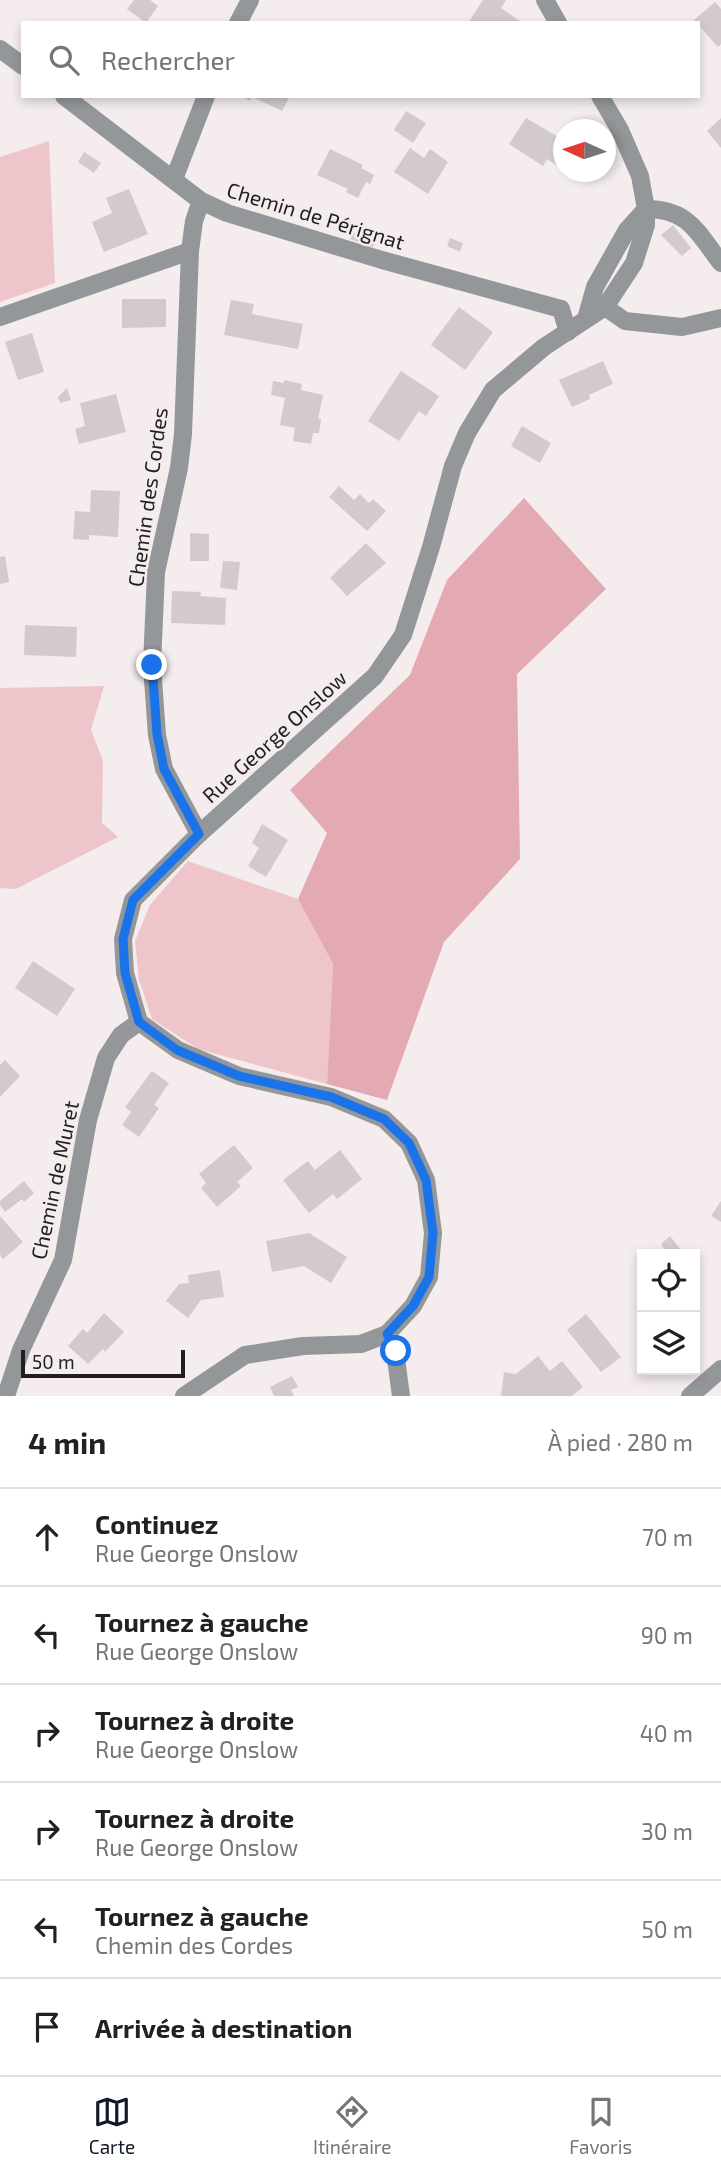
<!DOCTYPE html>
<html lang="fr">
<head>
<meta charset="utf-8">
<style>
	:root { --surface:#fff; --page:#f2f2f2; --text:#202124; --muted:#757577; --line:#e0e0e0; --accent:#111827 }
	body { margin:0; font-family:"Exo 2",sans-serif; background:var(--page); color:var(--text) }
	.controls { position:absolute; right:21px; bottom:21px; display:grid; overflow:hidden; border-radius:0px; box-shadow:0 4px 10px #0003 }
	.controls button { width:63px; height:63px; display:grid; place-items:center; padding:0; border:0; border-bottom:2px solid var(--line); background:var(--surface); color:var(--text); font:35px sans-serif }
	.compass { position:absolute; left:553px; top:119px; width:63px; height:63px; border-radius:50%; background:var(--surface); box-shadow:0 4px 10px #0003; rotate:273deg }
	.scale { position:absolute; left:21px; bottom:18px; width:164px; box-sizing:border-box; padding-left:7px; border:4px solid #211f1f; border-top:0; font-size:19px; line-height:24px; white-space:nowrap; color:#211f1f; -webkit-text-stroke:5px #f4eced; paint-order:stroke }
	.stop { position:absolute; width:21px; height:21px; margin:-16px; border:5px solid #1a73e8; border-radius:50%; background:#fff }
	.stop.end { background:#1a73e8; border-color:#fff; box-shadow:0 2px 7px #0008 }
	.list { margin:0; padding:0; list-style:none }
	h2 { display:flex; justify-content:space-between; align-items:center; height:91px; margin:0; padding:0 28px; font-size:30px }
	h2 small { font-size:23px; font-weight:400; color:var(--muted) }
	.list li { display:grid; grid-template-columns:46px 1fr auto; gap:21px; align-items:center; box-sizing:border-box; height:98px; padding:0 28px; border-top:2px solid var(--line) }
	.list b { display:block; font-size:26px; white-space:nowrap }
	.list p { margin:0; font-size:23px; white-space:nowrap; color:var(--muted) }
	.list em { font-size:23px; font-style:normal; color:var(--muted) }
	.icon { flex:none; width:38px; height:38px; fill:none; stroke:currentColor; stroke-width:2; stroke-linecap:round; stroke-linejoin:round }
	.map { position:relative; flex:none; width:721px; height:1396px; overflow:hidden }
	.search { position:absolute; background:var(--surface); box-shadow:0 4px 10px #0003; left:21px; right:21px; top:21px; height:77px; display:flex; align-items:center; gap:18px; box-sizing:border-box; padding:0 24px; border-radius:0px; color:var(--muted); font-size:26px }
	.sheet { height:679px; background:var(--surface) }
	nav { display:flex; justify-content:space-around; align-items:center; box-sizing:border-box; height:98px; border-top:2px solid var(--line); background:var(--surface); font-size:19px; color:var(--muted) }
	nav a { display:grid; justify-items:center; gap:4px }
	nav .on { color:var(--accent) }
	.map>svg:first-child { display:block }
	.green { fill:#efc5cc }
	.forest { fill:#e3aab4 }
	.building { fill:#d2cacb }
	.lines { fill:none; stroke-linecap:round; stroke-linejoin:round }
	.minor { stroke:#949799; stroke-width:18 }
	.route { stroke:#1a73e8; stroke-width:9 }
	.labels { text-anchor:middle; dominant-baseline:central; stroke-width:5; stroke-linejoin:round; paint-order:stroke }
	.street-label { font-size:21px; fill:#211f1f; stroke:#f4eced }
</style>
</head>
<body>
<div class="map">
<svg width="721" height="1396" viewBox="0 0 721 1396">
	<rect width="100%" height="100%" fill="#f4eced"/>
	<g class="green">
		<polygon points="49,141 55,283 0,302 0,157"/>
		<polygon points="104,686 91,730 103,761 102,823 118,837 16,889 0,888 0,688"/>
		<polygon points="188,861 298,899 333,964 327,1084 198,1049 152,1019 139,980 135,941 150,905"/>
	</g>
	<polygon class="forest" points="524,498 606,589 517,674 520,859 444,942 387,1100 327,1084 333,964 298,899 327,833 290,790 410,675 447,580"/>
	<g class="building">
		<polygon points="134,0 150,0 158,6 146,23 127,9"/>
		<polygon points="483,0 506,0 501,8 520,21 468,23"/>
		<polygon points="715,2 721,9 721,44 718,47 694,20"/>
		<polygon points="240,96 290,96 282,111 252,97 250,101"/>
		<polygon points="406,111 426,123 413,143 394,130"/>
		<polygon points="526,118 560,138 557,143 564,148 564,157 558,166 547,159 543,166 509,144"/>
		<polygon points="721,118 721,148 707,131"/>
		<polygon points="410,148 424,158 430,149 448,162 428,194 394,172"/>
		<polygon points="330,149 363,165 361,168 374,175 370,184 366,182 358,198 346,192 348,189 317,175"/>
		<polygon points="84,152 101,163 94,173 78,162"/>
		<polygon points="129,189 148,234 104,252 92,222 112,213 106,198"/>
		<polygon points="673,225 691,248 682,256 661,235"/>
		<polygon points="355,232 376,238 373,247 350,239"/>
		<polygon points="450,238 463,243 460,252 447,246"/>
		<polygon points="122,299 166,299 166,327 122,328"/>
		<polygon points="231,300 254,304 252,314 303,324 298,349 224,335"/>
		<polygon points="459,307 493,332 465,370 431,345"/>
		<polygon points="32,333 44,372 18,380 5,342"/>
		<polygon points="603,361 613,384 589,395 590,399 572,407 559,380"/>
		<polygon points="401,371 439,396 426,416 419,411 399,441 368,421"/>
		<polygon points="284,380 302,384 301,390 323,395 318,419 321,419 319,433 313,433 311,444 293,441 295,428 280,425 285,398 271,395 273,381 284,383"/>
		<polygon points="67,388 71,400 60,403 58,397"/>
		<polygon points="116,394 126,432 79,444 75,429 85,426 80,403"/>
		<polygon points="522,426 551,443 540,463 511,446"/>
		<polygon points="339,486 354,500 360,494 369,503 373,499 386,511 367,531 329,497"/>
		<polygon points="91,490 120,491 118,537 89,535 89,540 73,539 75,511 90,512"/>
		<polygon points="190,533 209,534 209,561 190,561"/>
		<polygon points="366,543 386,563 347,596 330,578"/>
		<polygon points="5,556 9,582 0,584 0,557"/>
		<polygon points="223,561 240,562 237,590 220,588"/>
		<polygon points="172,591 201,592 200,596 226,598 225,625 171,623"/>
		<polygon points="25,625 77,627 76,657 24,655"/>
		<polygon points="262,824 288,840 266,877 248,866 259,848 252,843"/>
		<polygon points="33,961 75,989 57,1016 15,988"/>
		<polygon points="5,1060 20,1076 0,1097 0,1065"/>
		<polygon points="152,1071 169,1083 154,1105 159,1108 139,1137 122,1125 131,1112 125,1107"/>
		<polygon points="234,1145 253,1168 237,1182 241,1186 217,1207 201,1188 206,1183 199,1174"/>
		<polygon points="340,1150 362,1179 337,1199 333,1194 309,1213 283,1180 308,1161 315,1170"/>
		<polygon points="24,1181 34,1193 24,1202 22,1199 5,1212 0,1205 0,1201"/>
		<polygon points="721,1201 721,1222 711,1216"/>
		<polygon points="0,1216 23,1242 3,1259 0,1255"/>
		<polygon points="309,1233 347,1257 331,1283 304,1266 272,1272 266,1241"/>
		<polygon points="670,1236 684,1254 657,1254 664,1249 661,1244"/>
		<polygon points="220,1270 224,1297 201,1300 188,1318 166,1301 179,1284 189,1283 188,1275"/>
		<polygon points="104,1313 124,1332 105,1352 103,1349 88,1364 68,1346 83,1329 87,1333"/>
		<polygon points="586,1314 621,1357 601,1372 567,1330"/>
		<polygon points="538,1356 550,1371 562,1361 583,1387 572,1396 501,1396 504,1372 516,1374"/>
		<polygon points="292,1376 298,1387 291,1390 294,1396 274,1396 270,1387"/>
	</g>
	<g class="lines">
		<g class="minor">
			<polyline points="545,0 558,23"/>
			<polyline points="238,23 250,0"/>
			<polyline points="0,49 23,66"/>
			<polyline points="64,96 201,201 227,213 382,260 561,309 568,332"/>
			<polyline points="174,179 206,96"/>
			<path d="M646 209C689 209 697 232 721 263"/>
			<polyline points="605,307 625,321 682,327 721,318"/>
			<polyline points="0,317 190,251"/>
			<polyline points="586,319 595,287 627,230 646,209"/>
			<polyline points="199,834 164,769 157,735 152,665 156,572 179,468 183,434 190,251 194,221 201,201"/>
			<polyline points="387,1334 395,1351 401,1396"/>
			<polyline points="6,1396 21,1350 63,1260 88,1120 106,1058 121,1035 139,1022"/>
			<polyline points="184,1396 245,1355 303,1346 361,1344 387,1334 413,1306 429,1277 433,1233 426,1180 409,1143 384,1119 331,1097 239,1076 178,1050 139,1022 125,973 123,939 133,900 199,834 375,676 403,635 431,547 453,466 467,433 493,390 544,347 605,307 634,263 646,225 646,209 640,176 620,130 600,96"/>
			<polyline points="690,1396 721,1369"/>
		</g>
	</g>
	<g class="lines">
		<polyline class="route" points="152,665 157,734 164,769 199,834 133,900 123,939 125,973 139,1022 177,1050 239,1076 331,1097 384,1119 409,1143 426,1180 433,1233 429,1277 413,1306 387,1334 396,1351"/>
	</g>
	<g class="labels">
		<g class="street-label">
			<text transform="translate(316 215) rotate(17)">Chemin de Pérignat</text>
			<text transform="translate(147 497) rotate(-82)">Chemin des Cordes</text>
			<text transform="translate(274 736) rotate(-42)">Rue George Onslow</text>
			<text transform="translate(54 1180) rotate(-78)">Chemin de Muret</text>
		</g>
	</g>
</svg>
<div class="controls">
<button><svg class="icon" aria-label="locate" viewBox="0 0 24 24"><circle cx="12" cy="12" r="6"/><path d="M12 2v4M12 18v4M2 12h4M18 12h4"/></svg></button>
<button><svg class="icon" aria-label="layers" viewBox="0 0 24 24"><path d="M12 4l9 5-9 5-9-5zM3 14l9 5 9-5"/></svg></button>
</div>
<svg class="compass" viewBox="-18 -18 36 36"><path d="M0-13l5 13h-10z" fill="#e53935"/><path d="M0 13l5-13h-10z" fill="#757577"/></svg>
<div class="scale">50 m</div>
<div class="stop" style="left:396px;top:1351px"></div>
<div class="stop end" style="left:152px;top:665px"></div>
<div class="search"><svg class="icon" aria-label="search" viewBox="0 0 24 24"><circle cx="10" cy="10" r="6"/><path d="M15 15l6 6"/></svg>Rechercher</div>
</div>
<section class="sheet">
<h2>4 min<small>À pied · 280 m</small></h2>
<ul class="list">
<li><svg class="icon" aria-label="ahead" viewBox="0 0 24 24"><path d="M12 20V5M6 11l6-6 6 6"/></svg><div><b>Continuez</b><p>Rue George Onslow</p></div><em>70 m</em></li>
<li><svg class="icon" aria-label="left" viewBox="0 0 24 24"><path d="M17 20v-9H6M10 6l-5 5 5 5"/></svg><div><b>Tournez à gauche</b><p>Rue George Onslow</p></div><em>90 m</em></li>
<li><svg class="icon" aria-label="right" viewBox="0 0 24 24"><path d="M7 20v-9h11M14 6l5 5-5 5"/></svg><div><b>Tournez à droite</b><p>Rue George Onslow</p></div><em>40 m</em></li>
<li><svg class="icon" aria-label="right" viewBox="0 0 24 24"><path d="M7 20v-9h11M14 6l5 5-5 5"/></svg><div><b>Tournez à droite</b><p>Rue George Onslow</p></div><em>30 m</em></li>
<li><svg class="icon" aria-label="left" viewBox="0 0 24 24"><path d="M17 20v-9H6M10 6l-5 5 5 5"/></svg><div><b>Tournez à gauche</b><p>Chemin des Cordes</p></div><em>50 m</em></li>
<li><svg class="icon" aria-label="arrive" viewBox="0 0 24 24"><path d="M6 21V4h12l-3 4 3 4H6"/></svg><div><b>Arrivée à destination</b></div></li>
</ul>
</section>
<nav>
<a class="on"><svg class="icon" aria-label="map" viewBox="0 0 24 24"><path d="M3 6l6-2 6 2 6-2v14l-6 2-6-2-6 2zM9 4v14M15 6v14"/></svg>Carte</a>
<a><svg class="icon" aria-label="directions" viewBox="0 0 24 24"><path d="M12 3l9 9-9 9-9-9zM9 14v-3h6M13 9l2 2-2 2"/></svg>Itinéraire</a>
<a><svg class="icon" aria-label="saved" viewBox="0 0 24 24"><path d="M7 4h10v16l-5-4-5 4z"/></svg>Favoris</a>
</nav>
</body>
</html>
